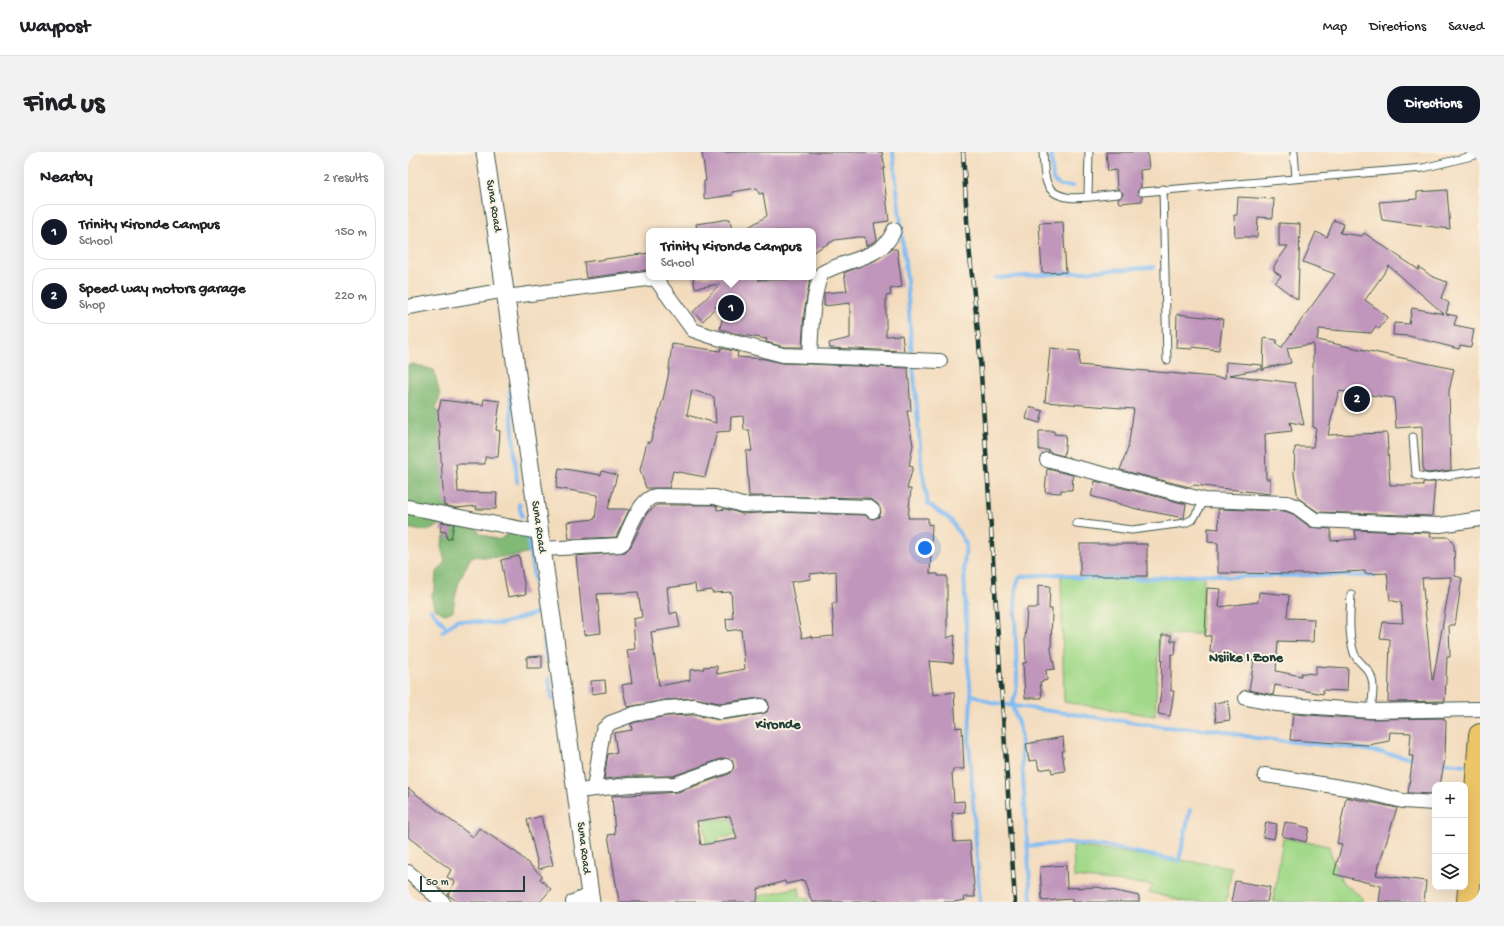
<!DOCTYPE html>
<html lang="en">
<head>
<meta charset="utf-8">
<style>
	:root { --surface:#fff; --page:#f2f2f2; --text:#202124; --muted:#757577; --line:#e0e0e0; --accent:#111827 }
	body { margin:0; font-family:"Gochi Hand",sans-serif; background:var(--page); color:var(--text) }
	.controls { position:absolute; right:12px; bottom:12px; display:grid; overflow:hidden; border-radius:8px; box-shadow:0 4px 16px #0002 }
	.controls button { width:36px; height:36px; display:grid; place-items:center; padding:0; border:0; border-bottom:1px solid var(--line); background:var(--surface); color:var(--text); font:20px sans-serif }
	.scale { position:absolute; left:12px; bottom:10px; width:105px; box-sizing:border-box; padding-left:4px; border:2px solid #1f3d34; border-top:0; font-size:11px; line-height:14px; white-space:nowrap; color:#1f3d34; -webkit-text-stroke:3px #fcf5e5; paint-order:stroke }
	.you { position:absolute; left:517px; top:396px; width:14px; height:14px; margin:-10px; border:3px solid #fff; border-radius:50%; background:#1a73e8; box-shadow:0 0 0 6px #1a73e833 }
	.badge { display:grid; place-items:center; width:26px; height:26px; border-radius:50%; background:var(--accent); color:#fff; font-size:13px; font-weight:700 }
	.pin { position:absolute; translate:-50% -50%; border:2px solid #fff; box-shadow:0 1px 4px #0006 }
	.popup { position:absolute; left:238px; top:76px; width:170px; height:52px; box-sizing:border-box; display:grid; place-content:center; border-radius:8px; background:var(--surface); filter:drop-shadow(0 1px 3px #0005); font-size:13px; white-space:nowrap; color:var(--muted) }
	.popup b { font-size:15px; color:var(--text) }
	.popup::after { content:''; position:absolute; left:50%; top:100%; margin-left:-8px; border:8px solid transparent; border-top-color:var(--surface) }
	.list { margin:0; padding:0; list-style:none }
	h2 { display:flex; justify-content:space-between; align-items:center; height:52px; margin:0; padding:0 16px; font-size:17px }
	h2 small { font-size:13px; font-weight:400; color:var(--muted) }
	.list li { display:grid; grid-template-columns:26px 1fr auto; gap:12px; align-items:center; box-sizing:border-box; height:56px; margin:0 8px 8px; padding:0 8px; border:1px solid var(--line); border-radius:16px }
	.list b { display:block; font-size:15px; white-space:nowrap }
	.list p { margin:0; font-size:13px; white-space:nowrap; color:var(--muted) }
	.list em { font-size:13px; font-style:normal; color:var(--muted) }
	.icon { flex:none; width:22px; height:22px; fill:none; stroke:currentColor; stroke-width:2; stroke-linecap:round; stroke-linejoin:round }
	.map { position:relative; flex:none; width:1072px; height:750px; overflow:hidden; border-radius:16px }
	header { display:flex; align-items:center; gap:24px; box-sizing:border-box; height:56px; padding:0 20px; background:var(--surface); border-bottom:1px solid var(--line) }
	header strong { font-size:19px }
	nav { display:flex; gap:22px; margin-inline-start:auto; font-size:14px }
	.intro { display:flex; align-items:center; justify-content:space-between; box-sizing:border-box; height:96px; padding:0 24px }
	h1 { margin:0; font-size:28px }
	.button { padding:10px 18px; border-radius:16px; background:var(--accent); color:#fff; font-size:14px; font-weight:700 }
	main { display:flex; gap:24px; padding:0 24px }
	aside { flex:1; background:var(--surface); border-radius:16px; box-shadow:0 4px 16px #0002 }
	.map>svg:first-child { display:block }
	.green { fill:#a2d98a; stroke:#608b5f }
	.forest { fill:#81b976; stroke:#507b55 }
	.lines { fill:none; stroke-linecap:round; stroke-linejoin:round }
	.stream { stroke:#81bcf3; stroke-width:4 }
	.building { fill:#c096bc; fill-rule:evenodd }
	.service-casing { stroke:#3f5549; stroke-width:9 }
	.minor-casing { stroke:#3f5549; stroke-width:16 }
	.tertiary-casing { stroke:#3f5549; stroke-width:19 }
	.primary-casing { stroke:#3f5549; stroke-width:24 }
	.service { stroke:#fff; stroke-width:7 }
	.minor { stroke:#fff; stroke-width:14 }
	.tertiary { stroke:#fff; stroke-width:17 }
	.primary { stroke:#edc569; stroke-width:22 }
	.rail-casing { stroke:#1f3d34; stroke-width:4.5 }
	.rail { stroke:#fcf5e5; stroke-width:3; stroke-dasharray:9; stroke-linecap:butt }
	.labels { text-anchor:middle; dominant-baseline:central; stroke-width:4; stroke-linejoin:round; paint-order:stroke }
	.street-label { font-size:12px; fill:#1f3d34; stroke:#fcf5e5 }
	.quarter-label { font-size:14px; font-weight:bold; fill:#1f3d34; stroke:#fcf5e5 }
</style>
</head>
<body>
<header>
<strong>Waypost</strong>
<nav><a>Map</a><a>Directions</a><a>Saved</a></nav>
</header>
<div class="intro"><h1>Find us</h1><a class="button">Directions</a></div>
<main>
<aside>
<h2>Nearby<small>2 results</small></h2>
<ul class="list">
<li><span class="badge">1</span><div><b>Trinity Kironde Campus</b><p>School</p></div><em>150 m</em></li>
<li><span class="badge">2</span><div><b>Speed way motors garage</b><p>Shop</p></div><em>220 m</em></li>
</ul>
</aside>
<div class="map">
<svg width="1072" height="750" viewBox="0 0 1072 750">
	<rect width="100%" height="100%" fill="#fcf5e5"/>
	<filter id="ink" filterUnits="userSpaceOnUse"><feTurbulence type="fractalNoise" baseFrequency=".025" numOctaves="2"/><feDisplacementMap in="SourceGraphic" scale="8" xChannelSelector="R" yChannelSelector="G"/><feConvolveMatrix kernelMatrix="1 2 1 2 8 2 1 2 1" color-interpolation-filters="sRGB"/></filter>
	<filter id="wash" filterUnits="userSpaceOnUse"><feTurbulence type="fractalNoise" baseFrequency=".012" numOctaves="4" result="noise"/><feDisplacementMap in="SourceGraphic" scale="16" xChannelSelector="R" yChannelSelector="G"/><feGaussianBlur stdDeviation="0.9" result="paint"/><feColorMatrix in="noise" values="0 0 0 0 0 0 0 0 0 0 0 0 0 0 0 0 0 1.4 0 .05"/><feComposite in="paint" operator="in"/></filter>
	<g filter="url(#wash)">
		<rect width="100%" height="100%" fill="#f3dcbe"/>
		<g class="green">
			<polygon points="653,424 796,425 793,482 751,483 747,564 656,550"/>
			<polygon points="328,667 330,697 329,685 326,683 310,687 311,697 299,698 296,668"/>
			<polygon points="875,686 921,694 925,710 935,731 955,746 955,750 865,750"/>
			<polygon points="665,694 824,715 818,750 777,750 741,740 745,733 666,725"/>
			<polygon points="391,735 392,745 401,746 401,750 351,750 351,744"/>
		</g>
		<g class="forest">
			<path d="M4 212 26 218 32 244 28 255 34 280 40 365C27 379 18 381 0 376V213Z"/>
			<path d="M51 367 62 369 73 382 91 388 106 378 122 381 127 396C115 407 81 406 64 404 53 422 47 438 45 459L37 462 27 457 23 445 27 436 28 422 37 409C30 386 36 384 51 367Z"/>
		</g>
		<g class="lines">
			<g class="stream">
				<polyline points="485,0 499,129 504,205"/>
				<polyline points="643,0 645,28 653,34 665,34"/>
				<polyline points="588,126 746,115"/>
				<polyline points="505,211 514,318 520,352 543,368 558,392 556,414 559,503 563,542 561,590 572,750"/>
				<polyline points="102,239 109,330"/>
				<polyline points="111,352 114,365"/>
				<polyline points="119,384 133,467"/>
				<polyline points="23,458 39,476"/>
				<polyline points="34,480 49,468 93,472 132,460"/>
				<polyline points="136,488 139,509"/>
				<polyline points="141,526 144,548"/>
				<polyline points="563,542 585,551 757,575 810,578 847,586 947,596 1010,607"/>
				<polyline points="1033,610 1064,614"/>
				<polyline points="619,694 662,691 702,695 771,709 782,658"/>
				<polyline points="623,750 612,577 604,553 608,541 609,524 607,463 608,436 611,426 616,424 654,422 670,426 732,427 804,422 821,425 911,423 966,424"/>
			</g>
		</g>
		<g id="blocks">
			<g class="building">
				<polygon points="294,0 474,0 477,16 475,17 481,69 466,71 469,88 458,94 457,85 450,85 427,88 405,100 405,79 334,79 359,64 355,41 351,42 349,36 324,40 324,43 296,47 296,29 298,29"/>
				<polygon points="698,0 739,0 741,17 732,18 733,35 729,40 734,45 734,49 711,51 710,47 714,44 715,41 709,37 708,18 700,19"/>
				<polygon points="1039,38 1042,77 974,68 971,50 1009,47 1009,40"/>
				<polygon points="830,45 866,47 865,66 850,65 849,85 827,85 826,63 829,63"/>
				<polygon points="322,67 324,79 289,79 288,72"/>
				<polygon points="926,68 936,72 932,81 954,84 956,81 1011,118 1011,115 1023,124 1039,130 1033,146 1041,151 1038,162 1049,164 1046,173 1066,177 1063,195 1052,193 1051,197 1001,184 985,183 986,171 1001,172 1004,156 1036,162 981,114 957,148 980,165 971,177 968,174 963,181 911,177 909,188 1046,217 1041,239 1043,318 1020,321 1015,320 1014,274 988,276 986,246 931,239 923,268 920,283 979,281 982,333 1015,333 1015,330 1027,330 1024,364 910,360 890,346 886,322 887,295 905,295 908,276 905,275 905,192 879,196 883,211 857,216 855,219 856,186 869,188 868,192 873,196 927,122 895,110 908,80 919,85"/>
				<polygon points="655,70 658,120 634,121 631,71"/>
				<polygon points="871,71 892,72 890,148 867,131 873,124 866,119 866,114 880,94 871,94"/>
				<polygon points="483,97 489,97 494,135 482,137 483,143 478,144 478,184 494,183 496,199 422,196 421,191 442,186 442,151 416,154 416,141 439,139 436,121 468,108"/>
				<polygon points="241,101 241,118 178,126 176,110"/>
				<polygon points="285,125 317,125 317,128 321,125 356,125 350,128 402,127 396,161 394,195 376,195 358,190 359,187 334,183 312,177 319,143 295,169 285,160 312,132 287,136"/>
				<polygon points="769,162 815,167 811,198 784,195 784,197 768,196"/>
				<path d="M264 192 312 199 313 196 330 200 329 205 357 207 375 211 500 216 503 259H499L505 293 501 314 505 315 499 337H503L500 366H520V373L524 372 522 422H530V424H539V486L547 483 545 511 521 509 525 543 546 540 548 576 554 575 556 617H545L544 621 546 650 556 649 557 660 544 661 546 690 562 689 567 745H556L557 748 546 750H473V748L458 750H404L396 728 378 732 377 729 350 737 349 750H211L200 683 207 682 204 644 270 640 321 622 326 615 324 608 316 606 265 624H222L196 627 200 602 209 601 206 581 224 578 223 572 228 570 259 564 286 563 312 568 354 562 359 560 361 553 359 548 352 546 311 551 286 546 257 548 219 555 214 533 224 531 219 498 227 497 225 467 234 465 230 440 189 442 193 481 176 483 168 404 217 400 223 394 239 361 249 353H306L309 354V358L318 357 334 362 369 360 457 363 464 367 471 365 473 360 470 352 460 346 341 344 338 299H344L341 278H336L335 264 323 265 322 279 309 280 297 325 265 319 261 336H238L232 318 239 290 242 291 255 247 260 225ZM284 238 306 245 308 271 279 263ZM428 419 429 451H424L426 484 404 486 403 484 394 486 383 430 403 427 402 422ZM287 432 288 440 304 438V441L323 440 325 466 318 467 319 479 333 477 337 517 309 522V514L295 515 296 517 282 518V528L251 534 243 480 272 475 269 460 262 462 259 436ZM322 664 329 687 293 693 289 669Z"/>
				<polygon points="642,196 672,199 671,213 817,226 818,210 854,213 854,217 821,223 887,231 896,273 882,270 884,279 857,282 858,327 862,327 862,342 786,333 782,335 712,318 720,296 726,257 637,250"/>
				<polygon points="76,247 92,249 88,278 92,279 90,305 77,305 77,312 48,312 50,340 89,341 88,357 68,357 69,354 48,356 36,353 30,258 31,258 33,248 75,253"/>
				<polygon points="621,255 635,259 632,271 618,267"/>
				<polygon points="631,279 646,279 646,282 658,283 656,304 640,300 641,298 631,298"/>
				<polygon points="151,316 193,323 194,319 209,323 200,357 217,357 221,358 208,385 161,387 159,370 187,367 190,343 148,336"/>
				<polygon points="639,317 665,323 664,338 653,338 653,341 637,340"/>
				<polygon points="687,329 778,352 776,366 729,357 683,344"/>
				<path d="M810 357 877 359 885 362 902 375 923 377V389L948 387 947 378 1023 381 1022 385H1041L1046 393 1047 424 1054 426 1047 473H1041L1042 505H1039L1037 549 980 550 982 487 972 486 975 470 995 471 993 451 982 448 979 421 957 422V419L897 422 810 421V391L800 390V376L811 377ZM1043 425 1025 528H1024L1014 426Z"/>
				<polygon points="34,370 46,372 43,387 39,387 38,380 32,379"/>
				<rect x="672" y="392" width="67" height="32"/>
				<polygon points="111,404 118,442 100,445 93,408"/>
				<polygon points="630,433 642,434 641,457 644,457 643,498 647,517 638,518 639,528 632,530 634,546 617,546 615,511 618,511 617,487 619,456 630,456"/>
				<polygon points="799,436 813,437 811,455 850,450 851,440 881,443 879,466 906,467 905,490 870,489 868,519 893,524 893,521 908,522 908,514 940,516 939,539 915,538 915,542 867,533 865,543 841,538 846,508 829,511 828,502 802,500 803,484 797,484"/>
				<polygon points="754,483 763,483 763,489 768,489 767,503 763,502 763,539 766,539 762,564 750,562 753,539"/>
				<polygon points="134,504 134,516 119,516 119,505"/>
				<polygon points="197,528 198,540 184,542 183,529"/>
				<polygon points="820,549 822,568 808,570 806,551"/>
				<polygon points="885,562 962,567 1036,566 1036,568 1038,569 1037,607 1032,633 1027,633 1027,642 1000,641 1005,604 1001,604 1003,581 982,580 981,589 960,593 882,588"/>
				<polygon points="655,585 656,599 654,599 657,619 644,621 643,616 631,618 629,608 621,609 618,592"/>
				<polygon points="0,636 65,685 71,676 109,701 134,724 132,727 143,737 132,750 50,750 40,743 47,730 39,725 43,718 0,685"/>
				<polygon points="938,645 989,656 968,723 1018,729 1016,750 971,750 973,734 926,722 934,692 929,691"/>
				<polygon points="133,664 145,713 131,717 119,668"/>
				<polygon points="858,670 869,672 866,687 855,685"/>
				<polygon points="877,670 901,676 898,690 874,684"/>
				<polygon points="658,713 659,736 689,735 731,744 731,750 664,750 664,747 634,749 632,715"/>
				<polygon points="827,729 862,735 859,750 823,750"/>
			</g>
		</g>
	</g>
	<g filter="url(#ink)">
		<use href="#blocks" fill-opacity="0" stroke="#3f5549" stroke-width="1"/>
		<g class="lines">
			<defs>
				<g id="service">
					<path d="M635 0C636 10 635 21 639 31 648 55 690 43 710 42"/>
					<polyline points="886,0 888,26"/>
					<polyline points="755,37 759,208"/>
					<polyline points="734,40 1015,16 1072,2"/>
					<polyline points="680,44 681,0"/>
					<polyline points="1005,285 1008,323 1020,326 1072,319"/>
					<polyline points="668,371 724,378 777,371 785,367 797,348"/>
					<path d="M943 442C942 461 940 482 946 501 948 508 957 514 961 520 968 531 964 547 963 559"/>
				</g>
				<g id="minor">
					<polyline points="98,145 247,126 285,178 302,184 375,203 532,209"/>
					<polyline points="0,155 98,138"/>
					<path d="M402 204C403 182 404 141 414 121 437 107 476 107 486 78"/>
					<polyline points="639,308 797,348 879,351 889,355 907,368 1032,373 1072,367"/>
					<polyline points="0,355 130,380"/>
					<path d="M133 397 212 393 215 391C221 377 232 346 248 344L307 345 334 353 369 352 460 355 465 359"/>
					<polyline points="838,546 868,552 963,559 1072,557"/>
					<polyline points="857,623 950,638 995,649 1027,651"/>
					<polyline points="186,637 195,578 202,571 226,562 258,556 287,554 311,560 353,554"/>
					<polyline points="178,638 222,633 267,632 318,614"/>
					<polyline points="0,720 35,750"/>
					<polyline points="165,750 182,743"/>
				</g>
				<polyline id="tertiary" points="77,0 146,480 183,750"/>
				<polyline id="primary" points="1060,750 1072,583"/>
			</defs>
			<use href="#service" class="service-casing"/>
			<use href="#minor" class="minor-casing"/>
			<use href="#tertiary" class="tertiary-casing"/>
			<use href="#primary" class="primary-casing"/>
			<use href="#service" class="service"/>
			<use href="#minor" class="minor"/>
			<use href="#tertiary" class="tertiary"/>
			<use href="#primary" class="primary"/>
			<defs>
				<polyline id="rail" points="555,0 560,85 571,190 607,750"/>
			</defs>
			<use href="#rail" class="rail-casing"/>
			<use href="#rail" class="rail"/>
		</g>
	</g>
	<g class="labels">
		<g class="street-label">
			<text transform="translate(85 54) rotate(81)">Suna Road</text>
			<text transform="translate(130 375) rotate(82)">Suna Road</text>
			<text transform="translate(175 696) rotate(83)">Suna Road</text>
		</g>
		<g class="quarter-label">
			<text x="838" y="506">Nsiike I Zone</text>
			<text x="370" y="573">Kironde</text>
		</g>
	</g>
</svg>
<div class="controls">
<button>+</button>
<button>−</button>
<button><svg class="icon" aria-label="layers" viewBox="0 0 24 24"><path d="M12 4l9 5-9 5-9-5zM3 14l9 5 9-5"/></svg></button>
</div>
<div class="scale">50 m</div>
<div class="you"></div>
<div class="pin badge" style="left:323px;top:156px">1</div>
<div class="popup"><b>Trinity Kironde Campus</b>School</div>
<div class="pin badge" style="left:949px;top:247px">2</div>
</div>
</main>
</body>
</html>
